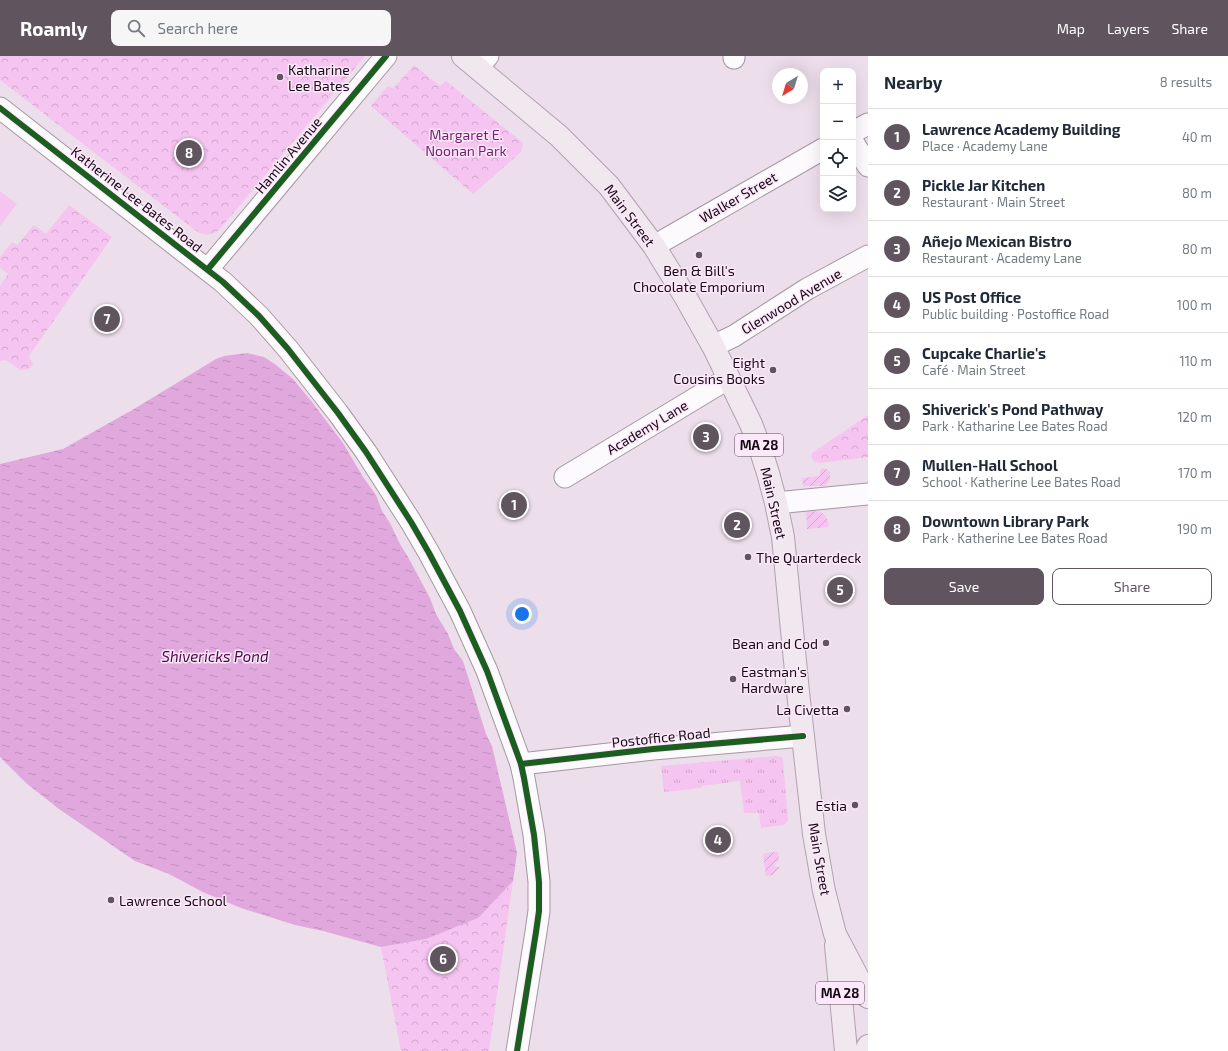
<!DOCTYPE html>
<html lang="en">
<head>
<meta charset="utf-8">
<style>
	:root { --surface:#fff; --page:#f6f6f7; --text:#1f2937; --muted:#747a83; --line:#e0e1e3; --accent:#60555f }
	body { margin:0; font-family:"Exo 2",sans-serif; background:var(--page); color:var(--text) }
	.controls { position:absolute; right:12px; top:12px; display:grid; overflow:hidden; border-radius:8px; box-shadow:0 4px 16px #0002 }
	.controls button { width:36px; height:36px; display:grid; place-items:center; padding:0; border:0; border-bottom:1px solid var(--line); background:var(--surface); color:var(--text); font:20px sans-serif }
	.compass { position:absolute; left:772px; top:12px; width:36px; height:36px; border-radius:50%; background:var(--surface); box-shadow:0 4px 16px #0002; rotate:218deg }
	.you { position:absolute; left:522px; top:558px; width:14px; height:14px; margin:-10px; border:3px solid #fff; border-radius:50%; background:#1a73e8; box-shadow:0 0 0 6px #1a73e833 }
	.badge { display:grid; place-items:center; width:26px; height:26px; border-radius:50%; background:var(--accent); color:#fff; font-size:13px; font-weight:700 }
	.pin { position:absolute; translate:-50% -50%; border:2px solid #fff; box-shadow:0 1px 4px #0006 }
	.list { margin:0; padding:0; list-style:none }
	h2 { display:flex; justify-content:space-between; align-items:center; height:52px; margin:0; padding:0 16px; font-size:17px }
	h2 small { font-size:13px; font-weight:400; color:var(--muted) }
	.list li { display:grid; grid-template-columns:26px 1fr auto; gap:12px; align-items:center; box-sizing:border-box; height:56px; padding:0 16px; border-top:1px solid var(--line) }
	.list b { display:block; font-size:15px; white-space:nowrap }
	.list p { margin:0; font-size:13px; white-space:nowrap; color:var(--muted) }
	.list em { font-size:13px; font-style:normal; color:var(--muted) }
	.actions { display:flex; gap:8px; padding:12px 16px }
	.actions a { flex:1; padding:9px 0; border:1px solid var(--accent); border-radius:8px; text-align:center; font-size:14px; color:var(--accent) }
	.actions .main { background:var(--accent); color:#fff }
	.icon { flex:none; width:22px; height:22px; fill:none; stroke:currentColor; stroke-width:2; stroke-linecap:round; stroke-linejoin:round }
	.map { position:relative; flex:none; width:868px; height:995px; overflow:hidden }
	header { display:flex; align-items:center; gap:24px; box-sizing:border-box; height:56px; padding:0 20px; background:var(--accent); color:#fff }
	header strong { font-size:19px }
	nav { display:flex; gap:22px; margin-inline-start:auto; font-size:14px }
	.search { width:280px; height:36px; background:var(--page); display:flex; align-items:center; gap:10px; box-sizing:border-box; padding:0 14px; border-radius:8px; color:var(--muted); font-size:15px }
	main { display:flex }
	aside { flex:1; background:var(--surface) }
	.map>svg:first-child { display:block }
	.grass { fill:url(#grass-tufts) }
	.forest { fill:url(#forest-crowns) }
	.garden { fill:url(#garden-furrows) }
	.pitch { fill:#f5c4f0 }
	.water { fill:url(#water-ripples) }
	.lines { fill:none; stroke-linecap:round; stroke-linejoin:round }
	.minor-casing { stroke:#a498a2; stroke-width:23 }
	.major-casing { stroke:#b4a0b2; stroke-width:24 }
	.minor { stroke:#fcfafc; stroke-width:21 }
	.major { stroke:#f0e7ef; stroke-width:22 }
	.cycleway-casing { stroke:#fde7fa; stroke-width:8 }
	.cycleway { stroke:#1b5e20; stroke-width:6 }
	.poi-dot { fill:#60555f; stroke:#fde7fa; stroke-width:1.5 }
	.labels { text-anchor:middle; dominant-baseline:central; stroke-width:3; stroke-linejoin:round; paint-order:stroke }
	.shield { fill:#fde7fa; stroke:#5a4d58; stroke-width:1 }
	.shield-label { font-size:13px; font-weight:bold; fill:#140b13 }
	.poi-label { font-size:14px; fill:#140b13; stroke:#fde7fa; text-anchor:start }
	.park-label { font-size:14px; fill:#731c71; stroke:#fde7fa }
	.street-label { font-size:14px; fill:#140b13; stroke:#fde7fa }
	.water-label { font-size:15px; font-style:italic; fill:#4b0749; stroke:#fde7fa }
</style>
</head>
<body>
<header>
<strong>Roamly</strong>
<div class="search"><svg class="icon" aria-label="search" viewBox="0 0 24 24"><circle cx="10" cy="10" r="6"/><path d="M15 15l6 6"/></svg>Search here</div>
<nav><a>Map</a><a>Layers</a><a>Share</a></nav>
</header>
<main>
<div class="map">
<svg width="868" height="995" viewBox="0 0 868 995">
	<defs>
		<pattern id="grass-tufts" width="24" height="20" patternUnits="userSpaceOnUse"><rect width="24" height="20" fill="#f5c4f0"/><path d="M3 7l-1-3M5 7V3M7 7l1-3M15 17l-1-3M17 17v-4M19 17l1-3" fill="none" stroke="#d1a7cd"/></pattern>
		<pattern id="forest-crowns" width="20" height="18" patternUnits="userSpaceOnUse"><rect width="20" height="18" fill="#f5c4f0"/><path d="M2 6a3 3 0 1 1 6 0M12 15a3 3 0 1 1 6 0" fill="none" stroke="#d1a7cd"/></pattern>
		<pattern id="garden-furrows" width="10" height="10" patternUnits="userSpaceOnUse"><rect width="10" height="10" fill="#f5c4f0"/><path d="M-1 1l2-2M0 10L10 0M9 11l2-2" fill="none" stroke="#d1a7cd"/></pattern>
		<pattern id="water-ripples" width="26" height="14" patternUnits="userSpaceOnUse"><rect width="26" height="14" fill="#e0a8dc"/><path d="M2 4q2-2 4 0t4 0M15 11q2-2 4 0t4 0" fill="none" stroke="#bf8fbc"/></pattern>
	</defs>
	<rect width="100%" height="100%" fill="#eddeeb"/>
	<polygon class="grass" points="777,700 782,701 783,704 788,764 784,769 761,772 759,757 744,757 740,725 702,730 701,732 664,736 661,710"/>
	<g class="forest">
		<path d="M0 0H365L219 174C211 180 203 180 195 174L0 24Z"/>
		<polygon points="414,9 440,30 446,25 523,87 521,96 473,138 371,50 388,30 393,33"/>
		<polygon points="69,149 112,181 29,300 33,308 29,313 20,314 6,304 0,305 0,230 8,218 0,212 0,201 12,186 17,189 34,169 46,178"/>
		<polygon points="868,359 868,401 821,407 814,405 811,401 812,397"/>
		<polygon points="513,825 489,995 401,995 381,891 426,883 477,862"/>
	</g>
	<g class="garden">
		<path d="M822 412 826 413 830 416C830 422 830 426 825 430H803L802 422 820 420V415Z"/>
		<path d="M807 455C822 455 827 456 829 471L807 473 806 456Z"/>
		<polygon points="772,796 778,796 779,805 775,806 774,808 776,811 780,811 773,819 766,820 763,798"/>
	</g>
	<polygon class="pitch" points="0,135 17,148 0,170"/>
	<polygon class="water" points="247,297 264,301 276,309 293,323 312,346 343,387 363,421 376,439 382,455 390,467 400,488 408,501 430,542 436,558 448,578 454,593 463,605 486,678 492,690 517,797 513,825 478,862 426,883 381,891 323,875 295,869 241,852 203,836 169,818 135,805 59,753 26,727 0,701 0,408 63,393 134,353 216,303 224,300"/>
	<g class="lines">
		<defs>
			<g id="minor">
				<polyline points="734,0 734,2"/>
				<polyline points="477,12 488,0"/>
				<polyline points="0,52 223,226 259,260 288,293 338,357 366,396 411,466 429,497 460,555 487,615 521,708 524,722 534,779 539,826 539,855 536,876 517,995"/>
				<polyline points="853,76 868,68"/>
				<polyline points="853,86 868,110"/>
				<polyline points="654,190 823,93"/>
				<polyline points="208,213 386,0"/>
				<polyline points="713,290 734,280 807,233 868,200"/>
				<polyline points="565,421 729,322"/>
				<polyline points="776,447 868,438"/>
				<polyline points="521,708 653,693 803,680"/>
			</g>
			<g id="major">
				<polyline points="463,0 559,80 609,130 654,190 686,242 713,290 751,368 760,392 768,417 776,447 783,481 798,636 814,778 824,835 835,878 868,941"/>
				<polyline points="836,889 846,995"/>
				<polyline points="866,995 868,990"/>
			</g>
		</defs>
		<use href="#minor" class="minor-casing"/>
		<use href="#major" class="major-casing"/>
		<use href="#minor" class="minor"/>
		<use href="#major" class="major"/>
		<defs>
			<g id="cycleway">
				<polyline points="0,52 223,226 259,260 288,293 338,357 366,396 411,466 429,497 460,555 487,615 521,708 524,722 534,779 539,826 539,855 536,876 517,995"/>
				<polyline points="208,213 386,0"/>
				<polyline points="521,708 653,693 803,680"/>
			</g>
		</defs>
		<use href="#cycleway" class="cycleway-casing"/>
		<use href="#cycleway" class="cycleway"/>
	</g>
	<g class="poi-dot">
		<circle cx="280" cy="21" r="4"/>
		<circle cx="699" cy="199" r="4"/>
		<circle cx="773" cy="314" r="4"/>
		<circle cx="748" cy="501" r="4"/>
		<circle cx="826" cy="587" r="4"/>
		<circle cx="733" cy="623" r="4"/>
		<circle cx="847" cy="653" r="4"/>
		<circle cx="855" cy="749" r="4"/>
		<circle cx="111" cy="844" r="4"/>
	</g>
	<g class="labels">
		<g class="shield">
			<rect x="735" y="378" width="48" height="22" rx="3"/>
			<rect x="816" y="926" width="48" height="22" rx="3"/>
		</g>
		<g class="shield-label">
			<text x="759" y="389">MA 28</text>
			<text x="840" y="937">MA 28</text>
		</g>
		<g class="poi-label">
			<text x="288" y="13">Katharine<tspan x="288" dy="16">Lee Bates</tspan></text>
			<text x="699" y="214" text-anchor="middle">Ben &amp; Bill's<tspan x="699" dy="16">Chocolate Emporium</tspan></text>
			<text x="765" y="306" text-anchor="end">Eight<tspan x="765" dy="16">Cousins Books</tspan></text>
			<text x="756" y="501">The Quarterdeck</text>
			<text x="818" y="587" text-anchor="end">Bean and Cod</text>
			<text x="741" y="615">Eastman's<tspan x="741" dy="16">Hardware</tspan></text>
			<text x="839" y="653" text-anchor="end">La Civetta</text>
			<text x="847" y="749" text-anchor="end">Estia</text>
			<text x="119" y="844">Lawrence School</text>
		</g>
		<g class="park-label">
			<text x="466" y="78">Margaret E.<tspan x="466" dy="16">Noonan Park</tspan></text>
		</g>
		<g class="street-label">
			<text transform="translate(288 99) rotate(-50)">Hamlin Avenue</text>
			<text transform="translate(738 141) rotate(-30)">Walker Street</text>
			<text transform="translate(137 143) rotate(38)">Katherine Lee Bates Road</text>
			<text transform="translate(630 159) rotate(53)">Main Street</text>
			<text transform="translate(791 245) rotate(-31)">Glenwood Avenue</text>
			<text transform="translate(647 371) rotate(-31)">Academy Lane</text>
			<text transform="translate(774 447) rotate(77)">Main Street</text>
			<text transform="translate(661 681) rotate(-6)">Postoffice Road</text>
			<text transform="translate(820 803) rotate(80)">Main Street</text>
		</g>
		<g class="water-label">
			<text x="215" y="600">Shivericks Pond</text>
		</g>
	</g>
</svg>
<div class="controls">
<button>+</button>
<button>−</button>
<button><svg class="icon" aria-label="locate" viewBox="0 0 24 24"><circle cx="12" cy="12" r="6"/><path d="M12 2v4M12 18v4M2 12h4M18 12h4"/></svg></button>
<button><svg class="icon" aria-label="layers" viewBox="0 0 24 24"><path d="M12 4l9 5-9 5-9-5zM3 14l9 5 9-5"/></svg></button>
</div>
<svg class="compass" viewBox="-18 -18 36 36"><path d="M0-13l5 13h-10z" fill="#e53935"/><path d="M0 13l5-13h-10z" fill="#747a83"/></svg>
<div class="you"></div>
<div class="pin badge" style="left:514px;top:449px">1</div>
<div class="pin badge" style="left:737px;top:469px">2</div>
<div class="pin badge" style="left:706px;top:381px">3</div>
<div class="pin badge" style="left:718px;top:784px">4</div>
<div class="pin badge" style="left:840px;top:534px">5</div>
<div class="pin badge" style="left:443px;top:903px">6</div>
<div class="pin badge" style="left:107px;top:263px">7</div>
<div class="pin badge" style="left:189px;top:97px">8</div>
</div>
<aside>
<h2>Nearby<small>8 results</small></h2>
<ul class="list">
<li><span class="badge">1</span><div><b>Lawrence Academy Building</b><p>Place · Academy Lane</p></div><em>40 m</em></li>
<li><span class="badge">2</span><div><b>Pickle Jar Kitchen</b><p>Restaurant · Main Street</p></div><em>80 m</em></li>
<li><span class="badge">3</span><div><b>Añejo Mexican Bistro</b><p>Restaurant · Academy Lane</p></div><em>80 m</em></li>
<li><span class="badge">4</span><div><b>US Post Office</b><p>Public building · Postoffice Road</p></div><em>100 m</em></li>
<li><span class="badge">5</span><div><b>Cupcake Charlie's</b><p>Café · Main Street</p></div><em>110 m</em></li>
<li><span class="badge">6</span><div><b>Shiverick's Pond Pathway</b><p>Park · Katharine Lee Bates Road</p></div><em>120 m</em></li>
<li><span class="badge">7</span><div><b>Mullen-Hall School</b><p>School · Katherine Lee Bates Road</p></div><em>170 m</em></li>
<li><span class="badge">8</span><div><b>Downtown Library Park</b><p>Park · Katherine Lee Bates Road</p></div><em>190 m</em></li>
</ul>
<div class="actions"><a class="main">Save</a><a>Share</a></div>
</aside>
</main>
</body>
</html>
